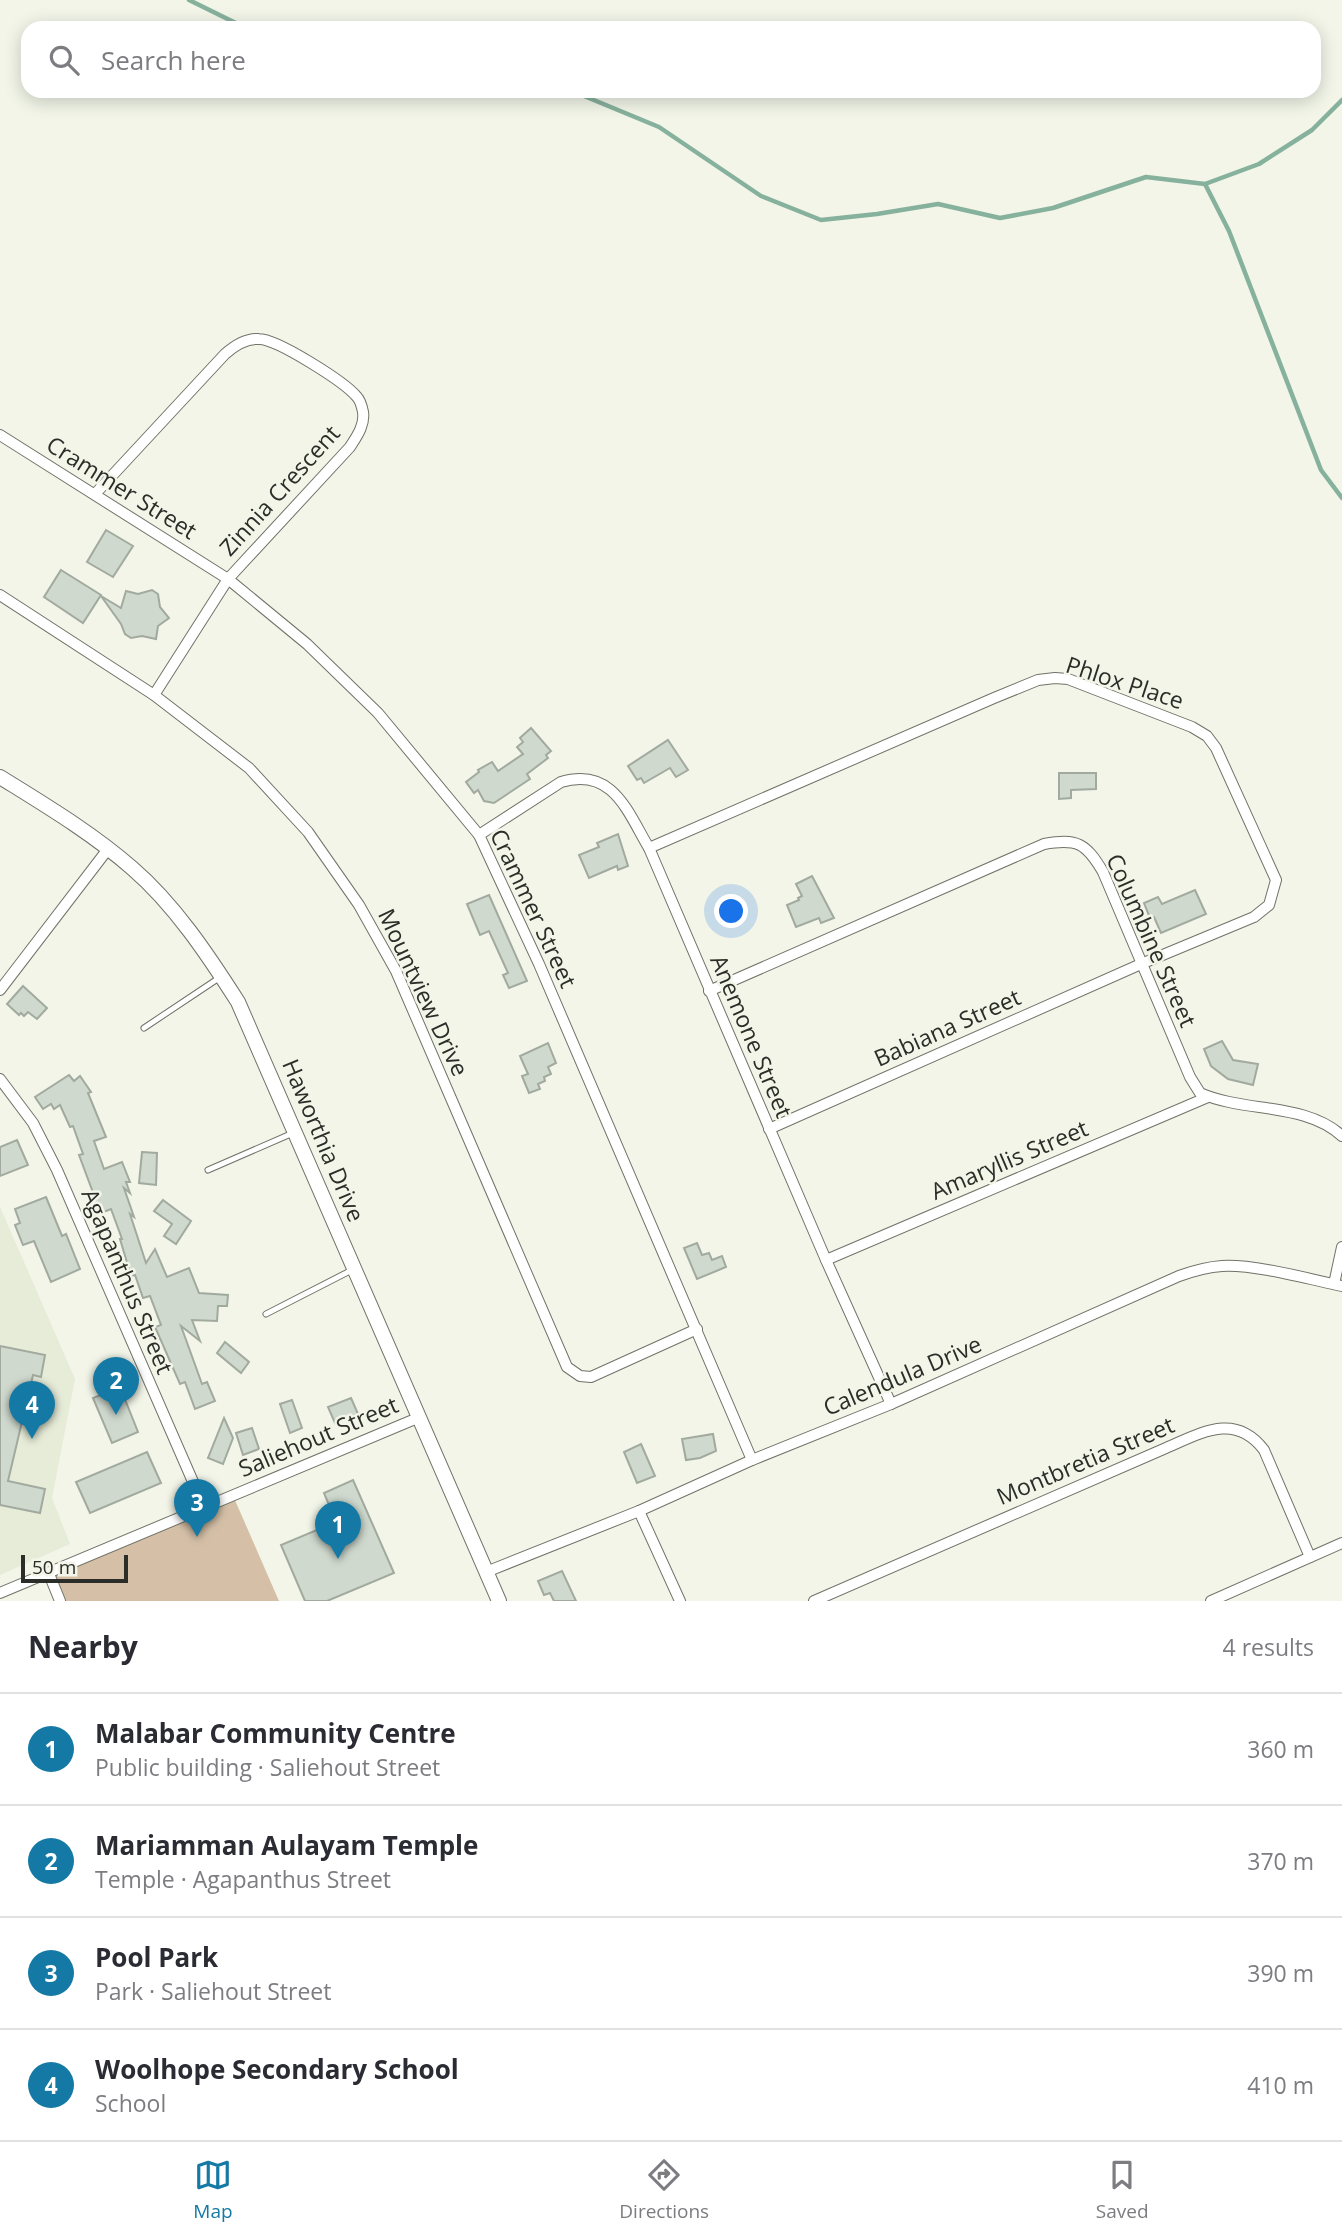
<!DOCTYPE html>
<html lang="en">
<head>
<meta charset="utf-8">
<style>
	:root { --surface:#fff; --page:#f7f7f7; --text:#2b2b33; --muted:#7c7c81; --line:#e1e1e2; --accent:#1479a4 }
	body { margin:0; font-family:"Open Sans",sans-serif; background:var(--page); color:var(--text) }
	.scale { position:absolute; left:21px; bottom:18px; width:107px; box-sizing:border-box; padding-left:7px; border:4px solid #2b2d28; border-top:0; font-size:19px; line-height:24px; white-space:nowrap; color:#2b2d28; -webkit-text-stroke:5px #f2f5e8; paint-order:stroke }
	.you { position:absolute; left:732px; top:912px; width:24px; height:24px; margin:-18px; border:5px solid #fff; border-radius:50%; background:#1a73e8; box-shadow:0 0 0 10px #1a73e833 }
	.badge { display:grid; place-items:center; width:46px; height:46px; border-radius:50%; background:var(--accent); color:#fff; font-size:23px; font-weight:700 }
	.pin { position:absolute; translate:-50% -58px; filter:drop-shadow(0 2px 4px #0008) }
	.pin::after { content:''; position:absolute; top:37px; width:24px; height:21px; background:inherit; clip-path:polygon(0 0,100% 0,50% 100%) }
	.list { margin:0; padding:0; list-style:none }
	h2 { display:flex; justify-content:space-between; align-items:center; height:91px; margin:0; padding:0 28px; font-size:30px }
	h2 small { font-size:23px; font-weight:400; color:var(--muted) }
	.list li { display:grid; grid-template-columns:46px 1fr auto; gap:21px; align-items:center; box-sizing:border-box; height:112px; padding:0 28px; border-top:2px solid var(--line) }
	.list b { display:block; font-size:26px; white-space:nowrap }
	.list p { margin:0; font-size:23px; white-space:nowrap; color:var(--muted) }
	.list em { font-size:23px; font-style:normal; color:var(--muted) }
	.icon { flex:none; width:38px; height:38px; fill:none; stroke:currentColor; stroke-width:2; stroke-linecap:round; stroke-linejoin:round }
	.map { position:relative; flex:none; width:1342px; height:1601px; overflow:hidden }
	.search { position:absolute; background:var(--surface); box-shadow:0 4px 18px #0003; left:21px; right:21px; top:21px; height:77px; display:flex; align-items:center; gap:18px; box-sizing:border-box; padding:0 24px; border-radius:21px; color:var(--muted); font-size:26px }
	.sheet { height:539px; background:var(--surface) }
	nav { display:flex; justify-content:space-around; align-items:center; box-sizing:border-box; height:98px; border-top:2px solid var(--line); background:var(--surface); font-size:19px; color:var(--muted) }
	nav a { display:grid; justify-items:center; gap:4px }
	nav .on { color:var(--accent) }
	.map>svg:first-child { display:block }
	.built { fill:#e6ecd8 }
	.green { fill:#d5c0a7 }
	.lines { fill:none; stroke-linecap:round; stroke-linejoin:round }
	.stream { stroke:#86b19d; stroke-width:4.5 }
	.building { fill:#cfd9ce; stroke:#a2aaa0; stroke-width:2 }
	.service-casing { stroke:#707368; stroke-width:7 }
	.minor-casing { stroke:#707368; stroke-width:12 }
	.tertiary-casing { stroke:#707368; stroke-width:16 }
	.service { stroke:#fff; stroke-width:5 }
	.minor { stroke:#fff; stroke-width:10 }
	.tertiary { stroke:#fff; stroke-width:14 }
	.labels { text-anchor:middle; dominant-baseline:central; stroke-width:5; stroke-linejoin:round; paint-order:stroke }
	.street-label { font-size:23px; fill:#2b2d28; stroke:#f2f5e8 }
</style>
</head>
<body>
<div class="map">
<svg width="1342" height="1601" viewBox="0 0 1342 1601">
	<rect width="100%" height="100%" fill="#f2f5e8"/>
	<polygon class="built" points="0,1207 75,1379 52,1498 70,1544 0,1575"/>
	<polygon class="green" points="234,1498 279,1601 61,1601 49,1576"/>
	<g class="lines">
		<g class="stream">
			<polyline points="189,0 246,28"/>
			<polyline points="572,91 659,127 761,196 821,220 877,214 938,204 1000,218 1053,208 1146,177 1205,184 1259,164 1312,130 1342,100"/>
			<polyline points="1205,184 1229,231 1321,470 1342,498"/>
		</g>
	</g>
	<g class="building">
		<polygon points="106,530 133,546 113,577 87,562"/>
		<polygon points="61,570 101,595 83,623 44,597"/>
		<polygon points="152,590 158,594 160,607 169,618 158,626 156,639 142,636 131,638 125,634 121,624 101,596 121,608 126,591 138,594"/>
		<polygon points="531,728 551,751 546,755 548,758 527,774 530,779 494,803 484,801 478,790 474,793 466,782 479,772 478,770 492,762 498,771 523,754 517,747 523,742 520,738"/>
		<polygon points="668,740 688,770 676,777 670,768 644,783 641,778 637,780 628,766"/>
		<polygon points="1059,773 1096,773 1096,789 1071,790 1071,798 1059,799"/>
		<polygon points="618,834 628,866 618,870 617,866 589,878 579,855 599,847 597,843"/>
		<polygon points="812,876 834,918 821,923 819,918 796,927 787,905 799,900 798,898 802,896 796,884"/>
		<polygon points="1195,890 1206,914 1161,933 1154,917 1150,918 1144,903 1158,897 1162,904"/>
		<polygon points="489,895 527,981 509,988 503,975 508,973 489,931 480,935 467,904"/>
		<polygon points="23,986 47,1008 37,1019 28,1012 24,1016 21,1013 19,1015 7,1004"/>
		<polygon points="1222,1041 1233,1060 1258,1064 1253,1085 1228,1079 1211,1066 1204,1049"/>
		<polygon points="548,1043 556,1063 548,1067 551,1074 544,1077 545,1081 538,1084 540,1089 529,1093 522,1076 528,1074 520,1056"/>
		<polygon points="69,1075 74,1081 80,1076 91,1092 88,1093 106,1137 94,1141 104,1169 122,1162 130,1182 126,1182 130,1193 124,1188 134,1217 130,1214 146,1263 155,1249 167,1277 189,1268 199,1293 228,1295 227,1306 218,1306 217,1321 192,1320 200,1341 181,1326 202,1384 207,1382 215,1401 195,1409 185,1382 180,1384 155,1327 161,1325 150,1296 143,1298 135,1275 131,1276 120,1239 122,1239 111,1209 96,1215 90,1200 95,1198 79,1155 83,1154 73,1126 70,1127 60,1105 54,1109 51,1104 43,1109 35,1097"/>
		<polygon points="17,1140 28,1165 0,1176 0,1147"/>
		<polygon points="142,1152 157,1153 156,1185 139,1183"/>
		<polygon points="46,1197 62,1236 66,1234 80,1269 51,1282 34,1241 23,1245 15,1225 20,1223 15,1209"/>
		<polygon points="163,1200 191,1221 176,1244 164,1236 172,1224 154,1211"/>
		<polygon points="697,1243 702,1255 709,1253 712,1260 722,1256 726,1267 697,1279 684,1248"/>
		<polygon points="225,1342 249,1362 241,1373 217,1353"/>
		<polygon points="0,1346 45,1355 41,1377 33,1375 8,1481 45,1489 40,1513 0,1505"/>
		<polygon points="120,1387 138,1432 112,1443 93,1398"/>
		<polygon points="351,1398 358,1414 335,1423 328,1407"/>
		<polygon points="292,1400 302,1428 290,1433 280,1404"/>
		<polygon points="224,1418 233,1438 223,1464 208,1458"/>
		<polygon points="252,1428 259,1449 243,1455 236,1433"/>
		<polygon points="713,1434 716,1451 700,1458 686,1460 682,1439"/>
		<polygon points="641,1444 655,1476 637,1483 624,1452"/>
		<polygon points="147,1452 161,1483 90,1513 76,1482"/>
		<polygon points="353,1480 394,1573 327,1601 305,1601 281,1545 336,1522 324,1493"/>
		<polygon points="562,1571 576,1601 554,1601 550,1593 544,1595 538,1581"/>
	</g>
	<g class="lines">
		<defs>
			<g id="service">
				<polyline points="144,1028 219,978"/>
				<polyline points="208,1170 293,1133"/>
				<polyline points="266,1314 352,1270"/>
			</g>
			<g id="minor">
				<polyline points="0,435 228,579 307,644 378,713 479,835 539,964 752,1460"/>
				<path d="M95 494 225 354C234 346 245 338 259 339 277 339 345 382 357 397 360 400 362 407 363 412 365 425 357 436 350 447L228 579 154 695"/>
				<polyline points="0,595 154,695 249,768 308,832 359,905 396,971 567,1367 580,1376 591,1377 697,1329"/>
				<path d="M479 835 561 782C613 767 627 811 649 848L826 1260 891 1404"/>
				<polyline points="649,848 994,698 1038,680 1055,678 1068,679 1192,727 1207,736 1216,748 1276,880 1269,905 1254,917 1141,964 769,1129"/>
				<polyline points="0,990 108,849"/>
				<path d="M709 991 1044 844C1077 838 1086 843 1103 872L1190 1077 1200 1093C1245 1113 1305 1102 1342 1136"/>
				<polyline points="0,1079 33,1123 57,1170 204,1507"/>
				<polyline points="826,1260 1208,1097"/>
				<polyline points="1334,1284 1342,1247"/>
				<polyline points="639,1511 680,1601"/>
				<path d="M486 1572 639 1511 752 1460 891 1404 1179 1276C1193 1271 1207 1267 1222 1266 1254 1264 1309 1279 1342 1286"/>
				<polyline points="49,1574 60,1601"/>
				<polyline points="0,1593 420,1417"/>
				<path d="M814 1601 1166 1448C1201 1433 1235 1412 1264 1450L1310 1557"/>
				<polyline points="1211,1601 1342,1543"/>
			</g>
			<path id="tertiary" d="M0 777C45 805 92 833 132 868 174 904 208 955 238 1002L499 1601"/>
		</defs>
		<use href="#service" class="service-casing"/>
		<use href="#minor" class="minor-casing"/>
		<use href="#tertiary" class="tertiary-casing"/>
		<use href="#service" class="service"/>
		<use href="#minor" class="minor"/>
		<use href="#tertiary" class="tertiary"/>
	</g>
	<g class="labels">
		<g class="street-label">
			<text transform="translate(122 487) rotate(32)">Crammer Street</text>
			<text transform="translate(279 490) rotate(-48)">Zinnia Crescent</text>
			<text transform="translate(1125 682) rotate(18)">Phlox Place</text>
			<text transform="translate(534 908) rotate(65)">Crammer Street</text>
			<text transform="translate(1152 940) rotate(66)">Columbine Street</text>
			<text transform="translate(424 992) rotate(65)">Mountview Drive</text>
			<text transform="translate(947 1027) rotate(-24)">Babiana Street</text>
			<text transform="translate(752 1036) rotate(67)">Anemone Street</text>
			<text transform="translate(324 1140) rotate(67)">Haworthia Drive</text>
			<text transform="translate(1009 1159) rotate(-23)">Amaryllis Street</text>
			<text transform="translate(128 1281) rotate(67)">Agapanthus Street</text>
			<text transform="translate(902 1375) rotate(-23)">Calendula Drive</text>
			<text transform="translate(318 1436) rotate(-23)">Saliehout Street</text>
			<text transform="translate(1085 1460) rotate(-23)">Montbretia Street</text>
		</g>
	</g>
</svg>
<div class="scale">50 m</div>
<div class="you"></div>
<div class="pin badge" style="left:338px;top:1559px">1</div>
<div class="pin badge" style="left:116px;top:1415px">2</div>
<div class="pin badge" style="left:197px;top:1537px">3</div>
<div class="pin badge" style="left:32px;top:1439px">4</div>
<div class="search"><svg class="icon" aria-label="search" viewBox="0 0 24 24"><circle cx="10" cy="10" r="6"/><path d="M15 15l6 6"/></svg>Search here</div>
</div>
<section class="sheet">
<h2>Nearby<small>4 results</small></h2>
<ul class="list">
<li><span class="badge">1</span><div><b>Malabar Community Centre</b><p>Public building · Saliehout Street</p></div><em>360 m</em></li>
<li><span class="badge">2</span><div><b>Mariamman Aulayam Temple</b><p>Temple · Agapanthus Street</p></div><em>370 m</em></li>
<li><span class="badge">3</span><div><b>Pool Park</b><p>Park · Saliehout Street</p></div><em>390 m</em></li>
<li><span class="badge">4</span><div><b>Woolhope Secondary School</b><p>School</p></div><em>410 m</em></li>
</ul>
</section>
<nav>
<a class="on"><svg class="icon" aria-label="map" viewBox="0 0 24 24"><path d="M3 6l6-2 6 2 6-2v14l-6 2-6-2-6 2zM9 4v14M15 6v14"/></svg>Map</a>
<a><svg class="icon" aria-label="directions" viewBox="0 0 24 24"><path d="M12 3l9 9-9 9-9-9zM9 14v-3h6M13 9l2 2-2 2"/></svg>Directions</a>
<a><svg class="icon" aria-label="saved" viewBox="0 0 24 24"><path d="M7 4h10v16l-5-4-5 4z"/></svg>Saved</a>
</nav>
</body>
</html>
